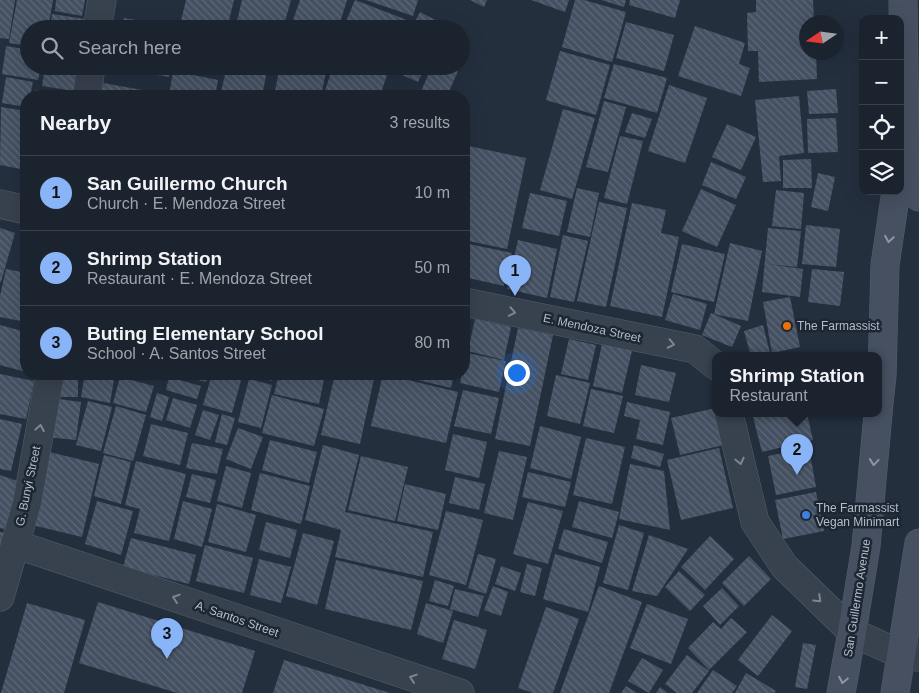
<!DOCTYPE html>
<html lang="en">
<head>
<meta charset="utf-8">
<style>
	:root { --surface:#1b232e; --page:#282f3a; --text:#f1f3f6; --muted:#a0a4aa; --line:#39404a; --accent:#8ab4f8 }
	body { margin:0; font-family:Arial,sans-serif; background:var(--page); color:var(--text) }
	.controls { position:absolute; right:15px; top:15px; display:grid; overflow:hidden; border-radius:10px; box-shadow:0 5px 20px #0002 }
	.controls button { width:45px; height:45px; display:grid; place-items:center; padding:0; border:0; border-bottom:1px solid var(--line); background:var(--surface); color:var(--text); font:25px sans-serif }
	.compass { position:absolute; left:799px; top:15px; width:45px; height:45px; border-radius:50%; background:var(--surface); box-shadow:0 5px 20px #0002; rotate:257deg }
	.you { position:absolute; left:516px; top:372px; width:18px; height:18px; margin:-12px; border:4px solid #fff; border-radius:50%; background:#1a73e8; box-shadow:0 0 0 8px #1a73e833 }
	.badge { display:grid; place-items:center; width:32px; height:32px; border-radius:50%; background:var(--accent); color:#111; font-size:16px; font-weight:700 }
	.pin { position:absolute; translate:-50% -41px; filter:drop-shadow(0 1px 2px #0008) }
	.pin::after { content:''; position:absolute; top:26px; width:18px; height:15px; background:inherit; clip-path:polygon(0 0,100% 0,50% 100%) }
	.popup { position:absolute; left:712px; top:352px; width:170px; height:65px; box-sizing:border-box; display:grid; place-content:center; border-radius:10px; background:var(--surface); filter:drop-shadow(0 1px 4px #0005); font-size:16px; white-space:nowrap; color:var(--muted) }
	.popup b { font-size:19px; color:var(--text) }
	.popup::after { content:''; position:absolute; left:50%; top:100%; margin-left:-10px; border:10px solid transparent; border-top-color:var(--surface) }
	.list { margin:0; padding:0; list-style:none }
	h2 { display:flex; justify-content:space-between; align-items:center; height:65px; margin:0; padding:0 20px; font-size:21px }
	h2 small { font-size:16px; font-weight:400; color:var(--muted) }
	.list li { display:grid; grid-template-columns:32px 1fr auto; gap:15px; align-items:center; box-sizing:border-box; height:75px; padding:0 20px; border-top:1px solid var(--line) }
	.list b { display:block; font-size:19px; white-space:nowrap }
	.list p { margin:0; font-size:16px; white-space:nowrap; color:var(--muted) }
	.list em { font-size:16px; font-style:normal; color:var(--muted) }
	.icon { flex:none; width:28px; height:28px; fill:none; stroke:currentColor; stroke-width:2; stroke-linecap:round; stroke-linejoin:round }
	.map { position:relative; flex:none; width:919px; height:693px; overflow:hidden }
	.search { position:absolute; background:var(--surface); box-shadow:0 5px 20px #0002; left:20px; top:20px; width:450px; height:55px; display:flex; align-items:center; gap:12px; box-sizing:border-box; padding:0 18px; border-radius:28px; color:var(--muted); font-size:19px }
	.panel { position:absolute; background:var(--surface); box-shadow:0 5px 20px #0002; left:20px; top:90px; width:450px; height:290px; border-radius:20px }
	.map>svg:first-child { display:block }
	.building { fill:url(#building-back-hatch) }
	.lines { fill:none; stroke-linecap:round; stroke-linejoin:round }
	.minor-casing { stroke:#565f6c; stroke-width:29 }
	.tertiary-casing { stroke:#565f6c; stroke-width:29 }
	.secondary-casing { stroke:#565f6c; stroke-width:29 }
	.minor { stroke:#38414e; stroke-width:28 }
	.tertiary { stroke:#38414e; stroke-width:28 }
	.secondary { stroke:#465061; stroke-width:28 }
	.oneway { stroke:#8e96a5 }
	.oneway2 { stroke:#7c8592 }
	.food-dot { fill:#e8710a; stroke:#1d2633; stroke-width:2 }
	.shop-dot { fill:#3f7fe0; stroke:#1d2633; stroke-width:2 }
	.labels { text-anchor:middle; dominant-baseline:central; stroke-width:5; stroke-linejoin:round; paint-order:stroke }
	.poi-label { font-size:12px; fill:#b4bcc9; stroke:#1d2633; text-anchor:start }
	.street-label { font-size:12px; fill:#b4bcc9; stroke:#1d2633 }
</style>
</head>
<body>
<div class="map">
<svg width="919" height="693" viewBox="0 0 919 693">
	<defs>
		<pattern id="building-back-hatch" width="6" height="6" patternUnits="userSpaceOnUse" patternTransform="scale(1.25)"><rect width="6" height="6" fill="#455162"/><path d="M-1 5l2 2M0 0l6 6M5-1l2 2" fill="none" stroke="#5d6877"/></pattern>
	</defs>
	<rect width="100%" height="100%" fill="#242f3e"/>
	<g class="building">
		<polygon points="0,0 15,0 9,39 0,38"/>
		<polygon points="17,0 53,0 48,29 29,29 29,46 9,43"/>
		<polygon points="56,0 85,0 82,16 55,11"/>
		<polygon points="186,0 234,0 227,29 215,29 181,21"/>
		<polygon points="242,0 291,0 283,29 235,29"/>
		<polygon points="300,0 347,0 338,29 290,29"/>
		<polygon points="355,0 407,20 403,29 359,29 345,24"/>
		<polygon points="366,0 418,0 413,16"/>
		<polygon points="470,0 487,0 484,7"/>
		<polygon points="531,0 569,0 565,12"/>
		<polygon points="575,0 584,0 626,12 612,62 562,47"/>
		<polygon points="601,0 626,0 624,7"/>
		<polygon points="630,0 680,0 675,18 629,5"/>
		<polygon points="756,0 813,0 814,22 806,22 806,52 816,52 817,79 759,82 758,51 748,51 747,13 756,12"/>
		<polygon points="420,12 452,29 411,29"/>
		<polygon points="52,14 85,19 84,29 50,29"/>
		<polygon points="124,18 177,27 177,29 122,29"/>
		<polygon points="626,22 674,35 664,71 616,58"/>
		<polygon points="695,26 745,43 739,64 750,68 741,96 678,76"/>
		<polygon points="6,46 29,50 29,66 41,66 38,80 2,74"/>
		<polygon points="560,51 610,65 596,115 546,100"/>
		<polygon points="614,64 667,78 657,113 604,98"/>
		<polygon points="45,66 61,66 77,69 74,91 42,86"/>
		<polygon points="115,66 171,66 169,77 115,68"/>
		<polygon points="182,66 221,66 219,75"/>
		<polygon points="227,66 268,66 262,96 220,96"/>
		<polygon points="280,66 297,66 326,72 321,96 274,96"/>
		<polygon points="333,66 390,66 380,96 339,96 325,91"/>
		<polygon points="395,66 425,66 418,82 393,71"/>
		<polygon points="432,66 447,66 458,71 447,96 419,96"/>
		<polygon points="173,71 218,80 215,96 169,96"/>
		<polygon points="6,77 33,82 30,96 26,96 26,107 2,103"/>
		<polygon points="103,83 159,93 158,96 101,96"/>
		<polygon points="669,85 707,98 685,163 648,151"/>
		<polygon points="836,89 838,113 809,114 807,91"/>
		<polygon points="35,90 58,93 57,96 34,96"/>
		<polygon points="799,96 804,153 779,156 781,181 763,182 755,100"/>
		<polygon points="604,101 626,107 608,172 586,167"/>
		<polygon points="1,107 26,111 26,170 0,165"/>
		<polygon points="563,109 595,118 572,199 540,190"/>
		<polygon points="632,113 652,119 645,138 625,132"/>
		<polygon points="836,118 838,152 808,153 807,119"/>
		<polygon points="727,124 756,137 741,170 712,157"/>
		<polygon points="620,136 643,141 627,204 604,198"/>
		<polygon points="464,145 526,158 507,249 464,240"/>
		<polygon points="811,159 812,188 783,188 783,160"/>
		<polygon points="711,162 746,177 736,199 702,185"/>
		<polygon points="818,173 835,177 828,211 811,207"/>
		<polygon points="577,188 599,193 590,237 567,232"/>
		<polygon points="701,189 736,205 717,247 682,231"/>
		<polygon points="776,190 804,193 801,229 772,226"/>
		<polygon points="530,193 567,201 559,236 522,228"/>
		<polygon points="599,202 627,208 606,307 577,301"/>
		<polygon points="632,203 666,210 661,233 679,237 662,317 610,306"/>
		<polygon points="806,225 840,229 836,267 802,264"/>
		<polygon points="0,228 15,233 1,282 0,282"/>
		<polygon points="768,228 801,231 797,267 767,264 803,269 800,297 762,292"/>
		<polygon points="563,235 588,241 574,302 550,297"/>
		<polygon points="518,240 557,249 547,298 507,289"/>
		<polygon points="464,243 512,253 504,286 464,277"/>
		<polygon points="730,243 762,251 748,321 714,314"/>
		<polygon points="682,244 725,254 714,302 671,292"/>
		<polygon points="6,269 26,273 26,322 0,317 0,296"/>
		<polygon points="812,269 844,272 840,306 808,302"/>
		<polygon points="673,294 707,304 700,330 665,320"/>
		<polygon points="790,297 800,347 772,353 763,302"/>
		<polygon points="711,313 741,326 732,347 702,335"/>
		<polygon points="475,319 511,327 504,360 468,351"/>
		<polygon points="0,325 26,332 26,372 0,365"/>
		<polygon points="763,325 770,353 751,356 744,331"/>
		<polygon points="518,328 553,335 530,446 495,439"/>
		<polygon points="569,339 596,345 588,380 561,374"/>
		<polygon points="602,344 632,351 622,393 593,386"/>
		<polygon points="467,353 506,361 499,392 460,383 462,374 464,374"/>
		<polygon points="810,353 810,356 799,356 798,355"/>
		<polygon points="641,365 676,373 669,402 635,395"/>
		<polygon points="0,374 34,381 26,419 0,414"/>
		<rect x="55" y="374" width="23" height="23"/>
		<polygon points="85,374 115,374 110,403 81,397"/>
		<polygon points="147,374 165,374 164,378"/>
		<polygon points="174,374 208,374 206,382"/>
		<polygon points="212,374 229,374 242,377 232,413 203,405"/>
		<polygon points="247,374 274,374 272,381"/>
		<polygon points="279,374 325,374 319,404 274,394"/>
		<polygon points="335,374 375,374 360,444 321,435"/>
		<polygon points="383,374 458,392 446,443 371,426"/>
		<polygon points="393,374 454,374 451,388"/>
		<polygon points="556,375 590,383 580,424 547,416"/>
		<polygon points="120,377 154,386 146,412 113,403"/>
		<polygon points="169,377 201,386 197,399 166,390"/>
		<polygon points="249,379 272,385 261,428 238,422"/>
		<polygon points="591,389 623,396 614,433 583,426"/>
		<polygon points="463,390 499,398 491,434 454,426"/>
		<polygon points="157,393 169,397 162,421 150,417"/>
		<polygon points="272,395 324,409 314,446 262,433"/>
		<polygon points="51,398 81,402 76,440 46,437"/>
		<polygon points="173,398 197,405 190,428 166,420"/>
		<polygon points="88,401 112,407 101,451 76,445"/>
		<polygon points="627,402 670,412 663,445 636,439 640,420 624,416"/>
		<polygon points="116,406 146,415 133,461 103,453"/>
		<polygon points="716,408 716,414 728,444 680,455 671,418"/>
		<polygon points="203,410 219,415 210,440 195,435"/>
		<polygon points="222,414 235,418 227,445 215,442"/>
		<polygon points="765,414 807,414 813,440 762,452 753,417"/>
		<polygon points="0,419 22,424 11,471 0,469"/>
		<polygon points="151,424 188,433 180,465 143,456"/>
		<polygon points="540,426 581,437 571,479 530,468"/>
		<polygon points="238,428 263,437 251,469 226,459"/>
		<polygon points="453,434 487,442 479,478 445,470"/>
		<polygon points="586,438 625,447 612,504 573,495"/>
		<polygon points="270,440 317,452 309,483 262,470"/>
		<polygon points="192,443 223,449 217,474 186,468"/>
		<polygon points="323,445 359,455 345,512 433,532 423,577 335,557 341,530 305,520"/>
		<polygon points="634,445 664,454 660,467 631,458"/>
		<polygon points="719,448 733,508 681,520 667,460"/>
		<polygon points="809,448 816,487 776,495 768,456"/>
		<polygon points="499,451 527,457 513,520 484,513"/>
		<polygon points="49,452 99,464 82,537 32,525"/>
		<polygon points="104,455 131,462 121,504 94,496"/>
		<polygon points="361,456 408,467 395,521 348,510"/>
		<polygon points="136,461 186,474 169,541 134,533 140,509 125,505"/>
		<polygon points="630,464 664,471 670,530 619,519"/>
		<polygon points="226,466 251,473 242,508 217,501"/>
		<polygon points="528,472 571,482 565,507 522,497"/>
		<polygon points="260,473 310,486 301,524 251,510"/>
		<polygon points="192,474 216,480 210,503 186,497"/>
		<polygon points="0,475 20,482 5,529 0,528"/>
		<polygon points="455,477 485,484 479,510 449,503"/>
		<polygon points="405,484 446,494 438,530 397,521"/>
		<polygon points="816,492 824,531 783,539 775,500"/>
		<polygon points="97,501 133,511 121,555 85,544"/>
		<polygon points="183,501 212,509 202,547 174,539"/>
		<polygon points="579,501 619,512 612,538 572,527"/>
		<polygon points="528,502 563,511 548,564 513,554"/>
		<polygon points="217,504 256,515 246,552 208,542"/>
		<polygon points="446,511 483,520 466,585 429,575"/>
		<polygon points="266,522 297,530 290,558 259,550"/>
		<polygon points="619,525 644,533 628,590 603,583"/>
		<polygon points="564,529 608,542 602,563 558,549"/>
		<polygon points="0,532 8,534 0,558"/>
		<polygon points="303,533 334,541 317,605 286,596"/>
		<polygon points="649,535 688,549 657,596 632,591"/>
		<polygon points="710,536 734,559 705,590 681,567"/>
		<polygon points="131,538 196,555 189,584 123,567"/>
		<polygon points="205,545 253,558 244,593 196,581"/>
		<polygon points="478,554 496,559 486,594 468,588"/>
		<polygon points="555,554 600,567 588,612 543,599"/>
		<polygon points="749,556 771,579 744,606 722,583"/>
		<polygon points="259,559 291,567 281,603 250,595"/>
		<polygon points="336,560 423,581 411,630 325,609"/>
		<polygon points="527,564 542,568 535,596 520,592"/>
		<polygon points="501,566 521,573 515,591 495,584"/>
		<polygon points="679,571 705,595 690,611 665,587"/>
		<polygon points="435,580 454,586 448,606 429,601"/>
		<polygon points="493,586 508,592 501,616 484,610"/>
		<polygon points="599,586 642,602 609,693 560,693"/>
		<polygon points="722,588 739,606 720,625 703,606"/>
		<polygon points="455,589 484,596 478,617 450,609"/>
		<polygon points="98,602 255,651 242,693 177,693 79,663"/>
		<polygon points="27,603 85,620 64,693 1,693"/>
		<polygon points="426,603 453,611 443,643 417,634"/>
		<polygon points="647,604 688,619 671,664 630,648"/>
		<polygon points="546,607 579,619 553,693 533,693 518,688"/>
		<polygon points="772,615 792,631 758,676 738,660"/>
		<polygon points="731,618 747,632 709,670 688,648 713,622 721,629"/>
		<polygon points="454,620 487,630 475,669 442,659"/>
		<polygon points="803,643 816,645 807,689 795,687"/>
		<polygon points="687,655 709,671 692,693 677,693 665,684"/>
		<polygon points="642,658 663,670 649,693 628,681"/>
		<polygon points="284,660 390,693 273,693"/>
		<polygon points="713,670 737,686 732,693 697,693"/>
		<polygon points="746,673 776,691 774,693 735,693"/>
		<polygon points="626,686 637,693 621,693"/>
		<polygon points="660,687 668,693 656,693"/>
	</g>
	<g class="lines">
		<defs>
			<g id="minor">
				<polyline points="97,29 102,0"/>
				<polyline points="87,96 91,66"/>
				<polyline points="0,204 26,210"/>
				<polyline points="464,302 695,349 716,366"/>
				<polyline points="729,414 755,522 784,566 852,632"/>
				<polyline points="15,544 460,693"/>
				<polyline points="0,597 27,503 50,374"/>
			</g>
			<polyline id="tertiary" points="852,632 902,655 919,657"/>
			<g id="secondary">
				<polyline points="906,141 919,197"/>
				<polyline points="900,165 905,137 903,0"/>
				<polyline points="878,412 882,376 885,265 896,191"/>
				<polyline points="841,693 852,632 866,546 878,414"/>
				<polyline points="895,693 919,543"/>
			</g>
		</defs>
		<use href="#minor" class="minor-casing"/>
		<use href="#tertiary" class="tertiary-casing"/>
		<use href="#secondary" class="secondary-casing"/>
		<use href="#minor" class="minor"/>
		<use href="#tertiary" class="tertiary"/>
		<use href="#secondary" class="secondary"/>
	</g>
	<defs><path id="oneway-chevron" d="M-2-3.5L2.5 0L-2 3.5" fill="none" stroke-width="1.6" stroke-linecap="round" stroke-linejoin="round" transform="scale(1.25)"/></defs>
	<g class="oneway">
		<use href="#oneway-chevron" transform="translate(889 239) rotate(99)"/>
		<use href="#oneway-chevron" transform="translate(874 462) rotate(95)"/>
		<use href="#oneway-chevron" transform="translate(843 680) rotate(101)"/>
	</g>
	<g class="oneway2">
		<use href="#oneway-chevron" transform="translate(512 312) rotate(11)"/>
		<use href="#oneway-chevron" transform="translate(671 344) rotate(12)"/>
		<use href="#oneway-chevron" transform="translate(40 428) rotate(-80)"/>
		<use href="#oneway-chevron" transform="translate(740 461) rotate(77)"/>
		<use href="#oneway-chevron" transform="translate(176 598) rotate(-161)"/>
		<use href="#oneway-chevron" transform="translate(818 599) rotate(44)"/>
		<use href="#oneway-chevron" transform="translate(413 678) rotate(-162)"/>
	</g>
	<circle class="food-dot" cx="787" cy="326" r="5"/>
	<circle class="shop-dot" cx="806" cy="515" r="5"/>
	<g class="labels">
		<g class="poi-label">
			<text x="797" y="326">The Farmassist</text>
			<text x="816" y="508">The Farmassist<tspan x="816" dy="14">Vegan Minimart</tspan></text>
		</g>
		<g class="street-label">
			<text transform="translate(592 328) rotate(12)">E. Mendoza Street</text>
			<text transform="translate(28 486) rotate(-78)">G. Bunyi Street</text>
			<text transform="translate(857 598) rotate(-81)">San Guillermo Avenue</text>
			<text transform="translate(237 619) rotate(19)">A. Santos Street</text>
		</g>
	</g>
</svg>
<div class="controls">
<button>+</button>
<button>−</button>
<button><svg class="icon" aria-label="locate" viewBox="0 0 24 24"><circle cx="12" cy="12" r="6"/><path d="M12 2v4M12 18v4M2 12h4M18 12h4"/></svg></button>
<button><svg class="icon" aria-label="layers" viewBox="0 0 24 24"><path d="M12 4l9 5-9 5-9-5zM3 14l9 5 9-5"/></svg></button>
</div>
<svg class="compass" viewBox="-18 -18 36 36"><path d="M0-13l5 13h-10z" fill="#e53935"/><path d="M0 13l5-13h-10z" fill="#a0a4aa"/></svg>
<div class="you"></div>
<div class="pin badge" style="left:515px;top:296px">1</div>
<div class="pin badge" style="left:797px;top:475px">2</div>
<div class="popup"><b>Shrimp Station</b>Restaurant</div>
<div class="pin badge" style="left:167px;top:659px">3</div>
<div class="search"><svg class="icon" aria-label="search" viewBox="0 0 24 24"><circle cx="10" cy="10" r="6"/><path d="M15 15l6 6"/></svg>Search here</div>
<section class="panel">
<h2>Nearby<small>3 results</small></h2>
<ul class="list">
<li><span class="badge">1</span><div><b>San Guillermo Church</b><p>Church · E. Mendoza Street</p></div><em>10 m</em></li>
<li><span class="badge">2</span><div><b>Shrimp Station</b><p>Restaurant · E. Mendoza Street</p></div><em>50 m</em></li>
<li><span class="badge">3</span><div><b>Buting Elementary School</b><p>School · A. Santos Street</p></div><em>80 m</em></li>
</ul>
</section>
</div>
</body>
</html>
